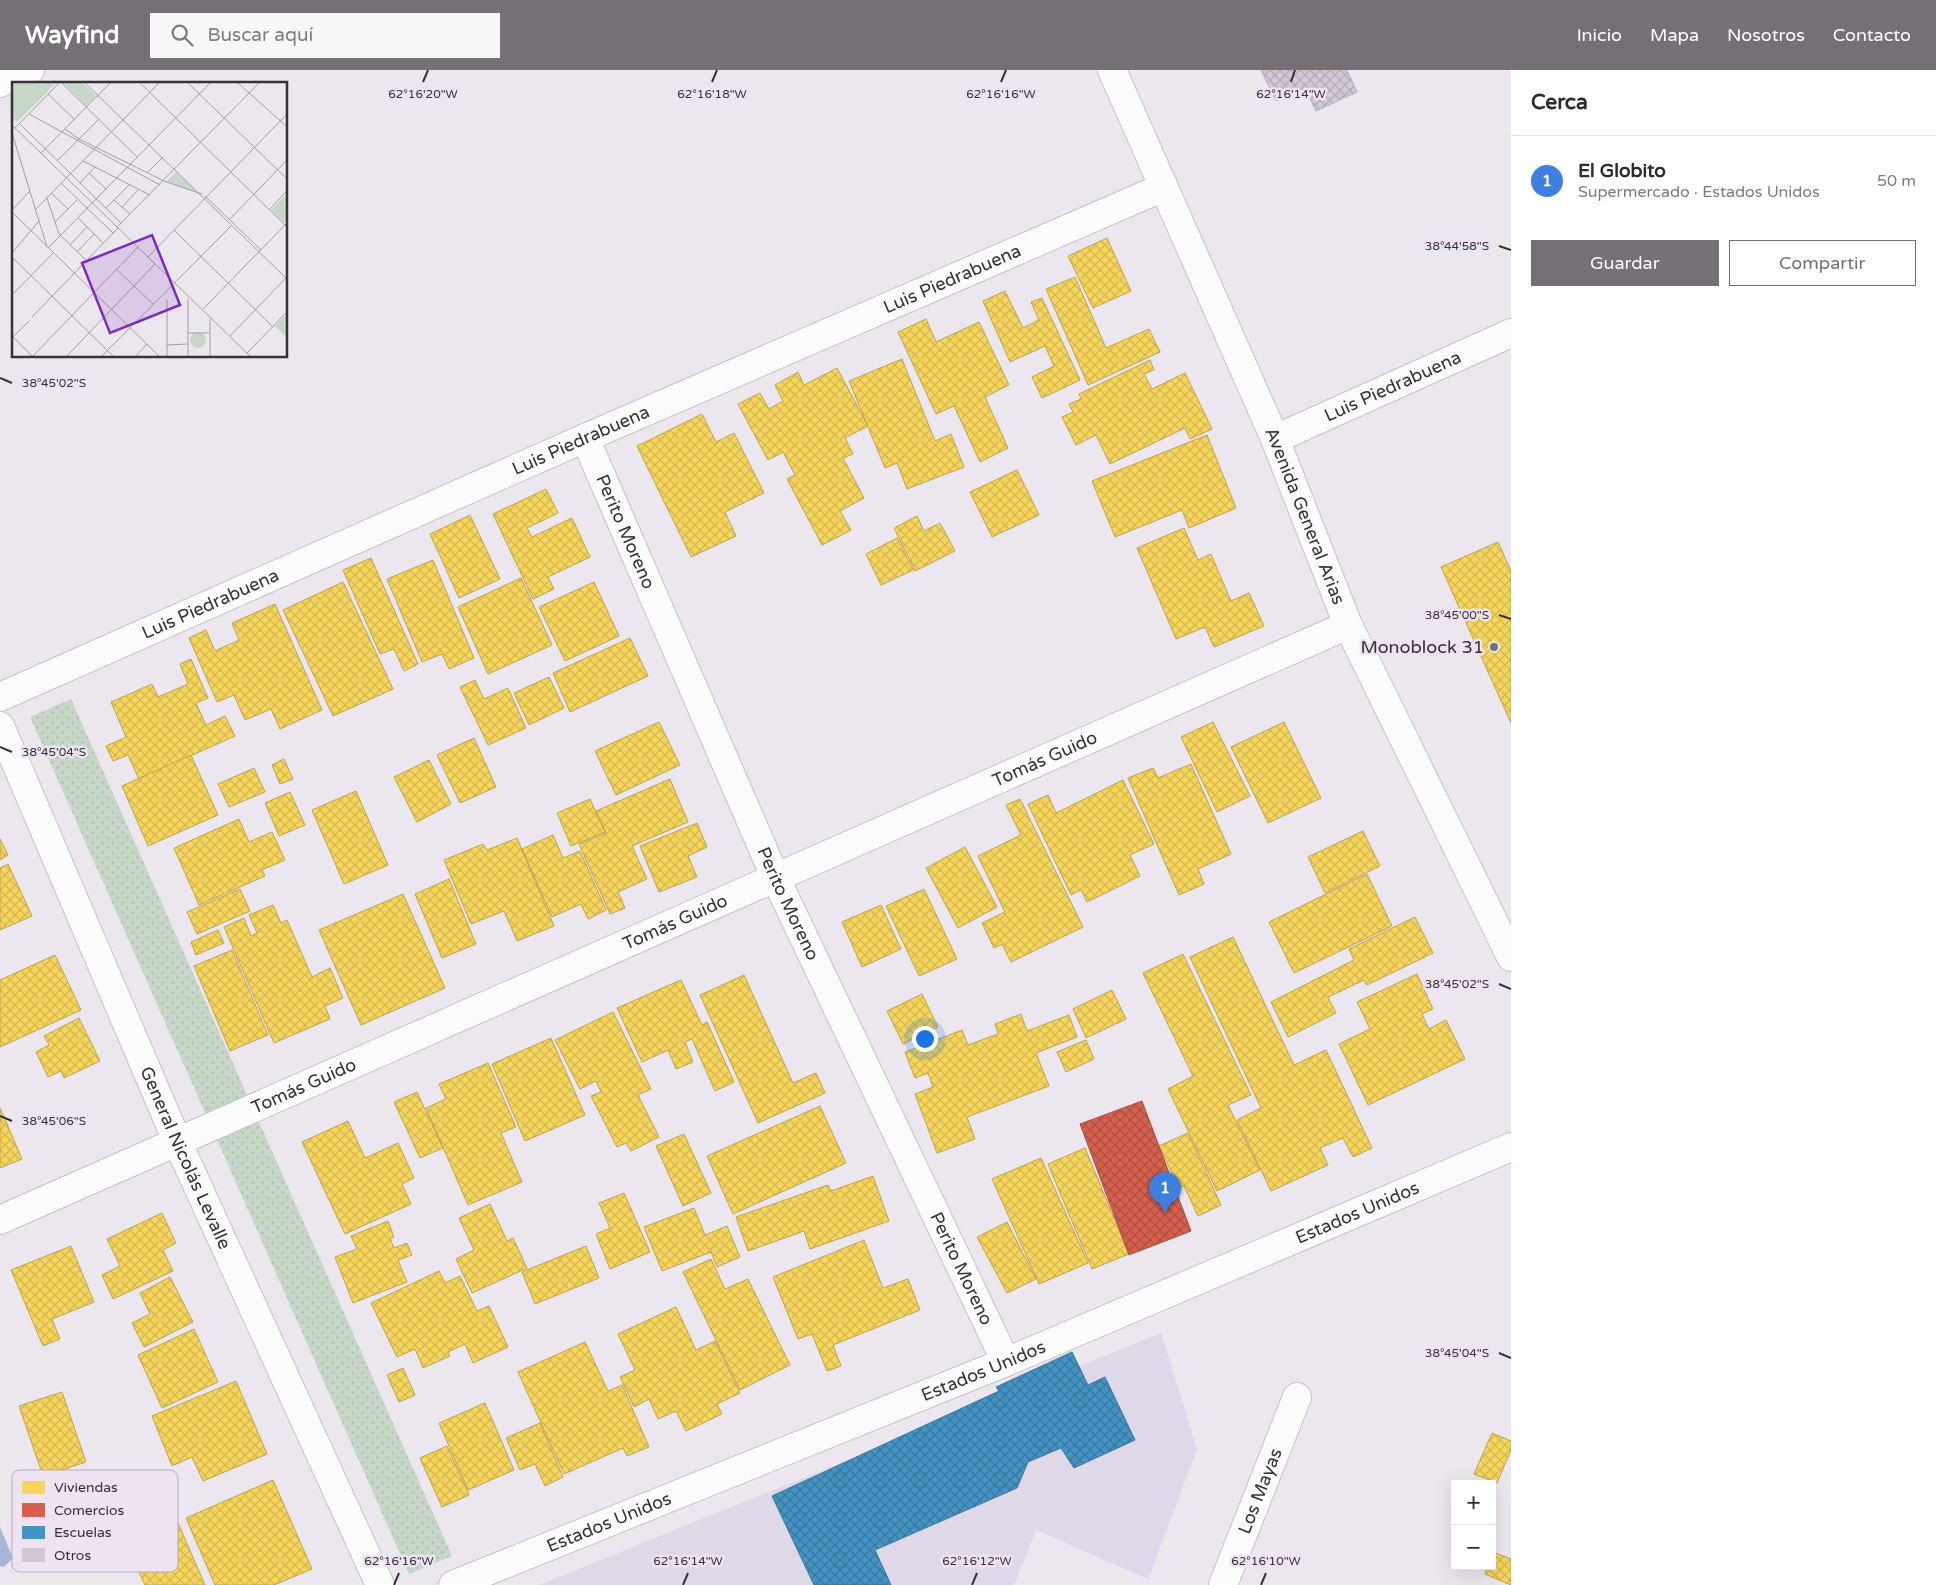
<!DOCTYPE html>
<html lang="es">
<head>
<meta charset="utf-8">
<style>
	:root { --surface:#fff; --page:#f7f7f7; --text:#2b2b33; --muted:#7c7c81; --line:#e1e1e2; --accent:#757076 }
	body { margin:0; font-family:"Varela Round",sans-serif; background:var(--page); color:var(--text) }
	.controls { position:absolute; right:15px; bottom:15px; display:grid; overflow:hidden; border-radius:0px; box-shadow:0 5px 20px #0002 }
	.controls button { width:45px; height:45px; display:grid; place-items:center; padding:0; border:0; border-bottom:1px solid var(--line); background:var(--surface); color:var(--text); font:25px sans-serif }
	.you { position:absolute; left:924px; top:968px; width:18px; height:18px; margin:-12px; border:4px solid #fff; border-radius:50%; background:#1a73e8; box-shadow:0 0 0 8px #1a73e833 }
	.badge { display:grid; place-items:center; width:32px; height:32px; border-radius:50%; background:var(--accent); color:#fff; font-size:16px; font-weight:700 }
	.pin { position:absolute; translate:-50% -41px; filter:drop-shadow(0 1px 2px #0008) }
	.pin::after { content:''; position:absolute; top:26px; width:18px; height:15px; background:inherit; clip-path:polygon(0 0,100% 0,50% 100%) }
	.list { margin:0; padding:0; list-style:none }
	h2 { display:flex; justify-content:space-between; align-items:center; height:65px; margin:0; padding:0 20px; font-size:21px }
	h2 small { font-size:16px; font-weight:400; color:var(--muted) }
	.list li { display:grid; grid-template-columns:32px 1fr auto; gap:15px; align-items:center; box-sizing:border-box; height:90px; padding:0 20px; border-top:1px solid var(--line) }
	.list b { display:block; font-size:19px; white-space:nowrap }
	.list p { margin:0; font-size:16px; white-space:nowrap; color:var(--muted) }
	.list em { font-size:16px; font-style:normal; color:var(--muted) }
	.actions { display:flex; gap:10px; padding:15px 20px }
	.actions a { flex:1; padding:11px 0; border:1px solid var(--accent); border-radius:0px; text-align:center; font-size:18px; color:var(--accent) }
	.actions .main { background:var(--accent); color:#fff }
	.icon { flex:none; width:28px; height:28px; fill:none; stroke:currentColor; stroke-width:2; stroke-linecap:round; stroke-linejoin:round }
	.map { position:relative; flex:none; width:1511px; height:1515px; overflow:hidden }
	header { display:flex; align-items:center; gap:30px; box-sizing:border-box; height:70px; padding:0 25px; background:var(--accent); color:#fff }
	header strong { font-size:24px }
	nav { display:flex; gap:28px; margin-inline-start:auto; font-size:18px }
	.search { width:350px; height:45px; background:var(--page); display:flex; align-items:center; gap:12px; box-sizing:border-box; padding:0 18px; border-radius:0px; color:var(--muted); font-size:19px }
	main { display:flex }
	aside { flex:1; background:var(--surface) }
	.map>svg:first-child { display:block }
	.education { fill:#dfd8e8 }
	.green { fill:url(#green-dots) }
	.water { fill:#a9b6d8 }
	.homes { fill:url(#homes-cross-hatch); stroke:#bca451 }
	.shops { fill:url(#shops-cross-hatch); stroke:#a65246 }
	.schools { fill:url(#schools-cross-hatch); stroke:#3f7699 }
	.building { fill:url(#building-cross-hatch); stroke:#b7b2b8 }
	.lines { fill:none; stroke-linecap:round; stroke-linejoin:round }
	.street-casing { stroke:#c7c2c8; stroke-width:30 }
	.secondary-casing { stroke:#c7c2c8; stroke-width:30 }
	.street { stroke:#fcfbfc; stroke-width:28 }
	.secondary { stroke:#fcfbfc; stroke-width:28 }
	.ticks { fill:none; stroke:#353136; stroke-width:2 }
	.poi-dot { fill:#757076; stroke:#ede3f1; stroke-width:2 }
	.labels { text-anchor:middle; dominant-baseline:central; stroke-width:5; stroke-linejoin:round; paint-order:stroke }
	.street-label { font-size:18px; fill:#353136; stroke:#ede3f1 }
	.poi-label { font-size:18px; fill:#353136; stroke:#ede3f1; text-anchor:end }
	.inset-road { fill:none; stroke:#a39ea4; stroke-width:1 }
	.view { fill:#7b2cbf; fill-opacity:0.15; stroke:#7b2cbf; stroke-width:2.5 }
	.inset-edge { fill:none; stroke:#353136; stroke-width:2.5 }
	.key { fill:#ede3f1; stroke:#b6aeb9; stroke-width:1 }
	.key-label { font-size:14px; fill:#353136 }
	.ticks-label { font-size:12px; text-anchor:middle; fill:#353136; stroke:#ede3f1; stroke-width:5; stroke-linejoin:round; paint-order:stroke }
</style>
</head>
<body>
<header>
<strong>Wayfind</strong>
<div class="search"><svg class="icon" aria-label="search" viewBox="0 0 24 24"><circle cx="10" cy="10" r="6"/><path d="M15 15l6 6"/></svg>Buscar aquí</div>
<nav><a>Inicio</a><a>Mapa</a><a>Nosotros</a><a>Contacto</a></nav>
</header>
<main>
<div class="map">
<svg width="1511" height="1515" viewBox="0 0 1511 1515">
	<defs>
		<pattern id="green-dots" width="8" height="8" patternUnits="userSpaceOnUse" patternTransform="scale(1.25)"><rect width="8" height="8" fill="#c6d7c8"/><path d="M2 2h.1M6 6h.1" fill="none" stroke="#abb9ac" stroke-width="1.8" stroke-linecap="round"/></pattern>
		<pattern id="homes-cross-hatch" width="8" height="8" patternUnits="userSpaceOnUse" patternTransform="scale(1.25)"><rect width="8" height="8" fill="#f6d55c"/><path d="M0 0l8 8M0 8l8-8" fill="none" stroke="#d4b751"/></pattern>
		<pattern id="shops-cross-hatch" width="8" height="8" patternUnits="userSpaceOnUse" patternTransform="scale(1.25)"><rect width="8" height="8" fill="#d6604d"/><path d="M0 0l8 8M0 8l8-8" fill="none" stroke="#ae5041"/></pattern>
		<pattern id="schools-cross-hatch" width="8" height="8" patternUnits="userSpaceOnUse" patternTransform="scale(1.25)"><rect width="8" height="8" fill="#4393c3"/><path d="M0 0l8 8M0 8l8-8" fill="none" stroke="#39799f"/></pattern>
		<pattern id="building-cross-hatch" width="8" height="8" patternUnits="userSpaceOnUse" patternTransform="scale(1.25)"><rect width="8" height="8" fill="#d1c8d4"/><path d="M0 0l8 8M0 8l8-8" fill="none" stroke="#b4acb7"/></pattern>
	</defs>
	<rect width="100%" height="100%" fill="#ece6ee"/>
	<polygon class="education" points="1161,1263 1197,1379 1148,1509 1036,1460 1014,1515 539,1515"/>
	<polygon class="green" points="71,629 452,1486 409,1504 30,647"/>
	<polygon class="water" points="0,1457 13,1488 4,1497 0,1496"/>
	<g class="homes">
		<polygon points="1107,168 1131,221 1093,238 1068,186"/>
		<polygon points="1075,207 1106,278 1149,259 1160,282 1088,315 1046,219"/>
		<polygon points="1005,221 1023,258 1039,250 1031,232 1042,228 1080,310 1042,328 1032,307 1054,296 1045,276 1010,292 983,231"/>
		<polygon points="926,249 936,272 979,252 1009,315 985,327 1008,378 980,392 954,336 936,344 898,262"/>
		<polygon points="902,289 935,371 951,364 964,397 907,419 897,393 885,398 849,311"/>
		<polygon points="1150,290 1154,300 1144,304 1152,319 1185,303 1212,359 1190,369 1185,358 1110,394 1096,365 1076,375 1062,347 1073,342 1069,334 1081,329 1079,324"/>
		<polygon points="837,298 868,356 845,368 853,384 843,388 864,428 840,441 851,460 822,475 787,409 795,405 783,382 768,390 738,334 760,323 769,339 783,331 775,315 798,302 804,315"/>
		<polygon points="702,344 716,372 734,363 764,423 725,442 736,466 691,487 637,376"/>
		<polygon points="1207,365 1236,438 1189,458 1182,440 1115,467 1092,411"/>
		<polygon points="1017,400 1039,445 992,467 970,422"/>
		<polygon points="546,419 558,443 527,458 532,467 572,448 590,487 548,507 554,519 533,529 493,444"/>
		<polygon points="470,445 500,509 459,528 430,464"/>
		<polygon points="917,446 924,461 940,453 955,481 915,501 894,458"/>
		<polygon points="1184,458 1198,490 1211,484 1231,531 1249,523 1264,556 1214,577 1205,557 1176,569 1137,478"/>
		<polygon points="897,468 913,500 881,515 866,484"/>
		<polygon points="1498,472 1511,501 1511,653 1441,497"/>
		<polygon points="371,488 418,594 404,601 394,579 380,584 343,500"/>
		<polygon points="433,490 474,588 449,599 442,584 422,592 387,509"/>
		<polygon points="521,508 552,575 488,604 458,537"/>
		<polygon points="343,512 393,619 333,646 283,540"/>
		<polygon points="594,512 619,566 565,591 539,537"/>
		<polygon points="275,534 322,640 280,659 271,639 245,650 234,625 217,632 189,568 206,560 215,581 239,570 232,553"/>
		<polygon points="630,568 648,606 570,642 553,603"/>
		<polygon points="191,589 208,628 196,633 206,655 225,646 235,666 139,709 128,685 113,691 106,676 126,667 111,632 152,614 158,627 188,614 180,594"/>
		<polygon points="549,607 564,638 529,655 514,623"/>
		<polygon points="475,610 484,629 508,618 526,658 488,675 460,617"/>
		<polygon points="659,652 680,695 616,725 595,681"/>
		<polygon points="1213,652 1250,726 1217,742 1181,667"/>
		<polygon points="1284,652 1321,728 1268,753 1231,677"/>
		<polygon points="474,668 496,717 460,733 437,685"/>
		<polygon points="191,685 218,745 148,776 122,716"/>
		<polygon points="284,689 293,709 280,714 272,695"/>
		<polygon points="429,690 451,734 417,752 394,707"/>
		<polygon points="1191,694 1231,784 1198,799 1204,814 1179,825 1128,708 1153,698 1158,708"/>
		<polygon points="254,698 265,722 229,737 218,714"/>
		<polygon points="670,709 688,752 632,776 647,809 618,822 625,838 610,844 579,774 606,763 596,741"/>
		<polygon points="1123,710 1154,774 1130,785 1140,806 1087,832 1081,820 1071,825 1028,734 1048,725 1056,743"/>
		<polygon points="356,721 388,795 344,814 312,740"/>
		<polygon points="290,722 305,755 279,766 265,733"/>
		<polygon points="590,729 605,762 571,776 557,743"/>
		<polygon points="1020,729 1083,857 1011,892 1002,874 994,878 982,853 1005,842 978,786 1021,765 1006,735"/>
		<polygon points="239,749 249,772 272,762 285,790 262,800 265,806 199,835 174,778"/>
		<polygon points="697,753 707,777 688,786 697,807 659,822 640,776"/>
		<polygon points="1363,761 1380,796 1325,823 1308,787"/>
		<polygon points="553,765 563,788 580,781 606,840 588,849 581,834 552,847 522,779"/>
		<polygon points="517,768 554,856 517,871 504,841 471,854 444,790 483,774 487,780"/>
		<polygon points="0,769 8,785 0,790"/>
		<polygon points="965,777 997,837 958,858 926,798"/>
		<polygon points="8,794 32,846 0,860 0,798"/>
		<polygon points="1367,804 1392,856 1294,903 1269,852"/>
		<polygon points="449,809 476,874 442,888 415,824"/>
		<polygon points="240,819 250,841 197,864 187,842"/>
		<polygon points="924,819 957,889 919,906 886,836"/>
		<polygon points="403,824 445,918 361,955 319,860"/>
		<polygon points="273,835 281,853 287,850 312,907 330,898 343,928 325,936 330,949 274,973 224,857 244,848 251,866 257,863 249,845"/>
		<polygon points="881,835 901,879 862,897 842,852"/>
		<polygon points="1415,847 1433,883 1367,915 1364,910 1328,927 1336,943 1288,967 1271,932 1354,890 1349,879"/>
		<polygon points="218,860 224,873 196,885 191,872"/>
		<polygon points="1233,867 1294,995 1326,980 1372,1078 1353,1087 1343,1068 1320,1078 1328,1095 1271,1121 1237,1050 1261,1038 1190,887"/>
		<polygon points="232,880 268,965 230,981 194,896"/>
		<polygon points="1183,884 1251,1025 1228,1035 1260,1100 1217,1121 1168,1019 1193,1006 1143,903"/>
		<polygon points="55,885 81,940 0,977 0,910"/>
		<polygon points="1417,904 1433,939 1422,944 1429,959 1446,950 1465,989 1368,1035 1339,974 1370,959 1357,932"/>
		<polygon points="744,905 793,1013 816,1003 825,1023 758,1053 700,925"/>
		<polygon points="681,910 702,955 707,952 734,1012 715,1021 692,969 685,972 693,992 676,999 668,980 642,992 617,938"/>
		<polygon points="1112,920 1126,949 1086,968 1073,939"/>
		<polygon points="922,924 938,957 903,974 887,941"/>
		<polygon points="613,942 651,1019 638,1025 659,1067 631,1081 626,1073 617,1077 591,1026 601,1022 596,1011 580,1019 555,970"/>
		<polygon points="1021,944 1027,961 1069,945 1077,967 1036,983 1049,1016 967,1047 975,1069 937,1083 915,1024 933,1017 928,1003 915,1008 905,982 962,960 968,975 998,964 995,954"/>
		<polygon points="79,948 100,991 64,1008 61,1001 48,1007 36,982 49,975 44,966"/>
		<polygon points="551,968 585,1045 525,1071 492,994"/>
		<polygon points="1086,970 1094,989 1066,1002 1057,982"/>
		<polygon points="488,993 516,1057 501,1063 522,1112 468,1135 426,1038 446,1029 439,1014"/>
		<polygon points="417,1022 443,1078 420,1088 394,1032"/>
		<polygon points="820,1036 846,1093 733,1144 707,1086"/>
		<polygon points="0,1038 22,1089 0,1098"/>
		<polygon points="348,1051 365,1088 398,1073 414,1108 402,1114 411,1134 345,1164 302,1072"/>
		<polygon points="1188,1063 1221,1135 1198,1146 1184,1116 1179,1118 1159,1076"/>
		<polygon points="684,1064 711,1123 683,1136 656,1076"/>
		<polygon points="1085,1078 1129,1184 1092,1199 1048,1094"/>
		<polygon points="1041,1088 1088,1193 1039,1214 992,1109"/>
		<polygon points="873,1106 889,1151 810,1179 804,1161 748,1181 736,1147 828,1115 831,1121"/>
		<polygon points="624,1123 650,1182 610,1199 596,1164 610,1158 599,1133"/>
		<polygon points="490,1134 507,1171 513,1168 527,1198 472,1223 456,1189 474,1180 459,1148"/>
		<polygon points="694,1138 705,1165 727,1156 740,1187 717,1197 711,1182 662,1201 644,1157"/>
		<polygon points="162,1143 176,1173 163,1180 173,1201 113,1229 102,1205 120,1196 107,1169"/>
		<polygon points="388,1151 394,1167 390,1168 394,1178 407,1173 412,1185 398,1190 407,1212 353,1233 335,1187 357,1179 351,1166"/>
		<polygon points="1007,1152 1036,1209 1007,1223 977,1167"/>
		<polygon points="864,1170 883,1218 908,1209 920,1240 833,1275 841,1296 827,1301 812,1264 798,1269 773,1207"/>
		<polygon points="71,1176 94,1232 52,1249 60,1269 43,1276 11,1200"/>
		<polygon points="586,1176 599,1208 535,1234 522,1202"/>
		<polygon points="711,1189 725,1219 748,1209 790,1295 740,1320 683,1202"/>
		<polygon points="439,1201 445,1213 460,1206 477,1241 489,1236 508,1277 473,1293 465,1274 448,1282 450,1286 423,1298 415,1279 397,1287 371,1233"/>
		<polygon points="170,1207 193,1252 144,1277 132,1253 150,1244 140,1223"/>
		<polygon points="676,1237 696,1280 715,1271 740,1323 717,1334 722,1344 686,1361 676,1341 658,1349 649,1329 634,1337 620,1307 635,1300 618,1264"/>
		<polygon points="194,1259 218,1312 162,1338 138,1285"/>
		<polygon points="585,1272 608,1321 622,1315 649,1377 627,1386 623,1378 564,1404 518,1302"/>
		<polygon points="403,1298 415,1325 399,1332 387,1305"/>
		<polygon points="236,1311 267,1384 203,1411 192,1387 172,1396 152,1346"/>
		<polygon points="62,1322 86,1392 43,1406 19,1336"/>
		<polygon points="485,1333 514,1400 468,1420 439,1353"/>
		<polygon points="540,1353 563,1407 545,1416 535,1394 520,1400 506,1368"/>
		<polygon points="1492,1363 1511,1371 1511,1380 1497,1413 1474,1404"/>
		<polygon points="447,1376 469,1425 442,1437 420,1388"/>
		<polygon points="273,1410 312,1499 274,1515 215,1515 186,1448"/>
		<polygon points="178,1453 205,1515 145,1515 127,1476"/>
		<polygon points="1493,1482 1511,1489 1511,1515 1485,1504 1487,1496 1492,1496"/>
	</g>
	<polygon class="shops" points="1142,1031 1191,1161 1129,1185 1080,1054"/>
	<polygon class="schools" points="1072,1282 1088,1315 1105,1307 1135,1370 1074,1398 1061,1378 1028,1392 1017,1418 875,1480 891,1515 814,1515 772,1426 999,1321 996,1317"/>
	<polygon class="building" points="1261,0 1347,0 1357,22 1316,41 1305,18 1276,31"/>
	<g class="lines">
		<defs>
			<g id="street">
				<polyline points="0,13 30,0"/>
				<path id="s1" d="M585 368 776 809 1006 1292"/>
				<path id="s2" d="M1275 369 1511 263"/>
				<path id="s3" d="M0 627 585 368 1164 117"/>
				<path id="s4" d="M0 1150 1348 555"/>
				<path id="s5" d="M453 1515 1006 1292 1511 1077"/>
				<path id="s6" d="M1223 1515 1297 1327"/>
			</g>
			<g id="secondary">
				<path id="s7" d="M1112 0 1275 369 1348 555 1511 887"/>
				<path id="s8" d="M0 656 177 1071 380 1515"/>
			</g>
		</defs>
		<use href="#street" class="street-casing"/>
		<use href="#secondary" class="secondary-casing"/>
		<use href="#street" class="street"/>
		<use href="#secondary" class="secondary"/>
	</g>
	<path class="ticks" d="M423 12 428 0M712 12 717 0M1001 12 1006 0M1291 12 1295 0M1499 176 1511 180M0 308 12 313M1499 545 1511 549M0 677 12 682M1499 914 1511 919M0 1046 12 1051M1499 1283 1511 1288M394 1515 399 1503M683 1515 688 1503M972 1515 977 1503M1261 1515 1266 1503"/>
	<circle class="poi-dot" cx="1494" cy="577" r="5"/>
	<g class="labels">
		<g class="street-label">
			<text stroke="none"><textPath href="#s3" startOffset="1040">Luis Piedrabuena</textPath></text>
			<text stroke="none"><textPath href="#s2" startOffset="129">Luis Piedrabuena</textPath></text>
			<text stroke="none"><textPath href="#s3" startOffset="635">Luis Piedrabuena</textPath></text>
			<text stroke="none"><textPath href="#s7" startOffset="486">Avenida General Arias</textPath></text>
			<text stroke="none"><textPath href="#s1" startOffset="102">Perito Moreno</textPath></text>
			<text stroke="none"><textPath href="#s3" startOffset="230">Luis Piedrabuena</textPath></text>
			<text stroke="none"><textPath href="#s4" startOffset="1142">Tomás Guido</textPath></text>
			<text stroke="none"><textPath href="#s1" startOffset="508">Perito Moreno</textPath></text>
			<text stroke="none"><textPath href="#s4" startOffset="738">Tomás Guido</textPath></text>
			<text stroke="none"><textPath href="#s4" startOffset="332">Tomás Guido</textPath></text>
			<text stroke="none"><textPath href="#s8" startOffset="470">General Nicolás Levalle</textPath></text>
			<text stroke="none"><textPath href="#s5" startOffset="978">Estados Unidos</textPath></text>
			<text stroke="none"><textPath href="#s1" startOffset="912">Perito Moreno</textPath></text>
			<text stroke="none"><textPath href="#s5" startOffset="572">Estados Unidos</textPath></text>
			<text stroke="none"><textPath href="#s6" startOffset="101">Los Mayas</textPath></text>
			<text stroke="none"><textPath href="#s5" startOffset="168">Estados Unidos</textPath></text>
		</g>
		<g class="poi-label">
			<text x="1484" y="577">Monoblock 31</text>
		</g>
	</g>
	<g transform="translate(12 12)">
		<rect width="275" height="275" fill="#ece6ee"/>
		<path d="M45 0 5 40 0 35 1 0ZM51 0H70L84 14 74 24ZM164 90 187 112 155 99ZM275 112V138L272 141 259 128ZM178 258a8 8 0 1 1 16 0a8 8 0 1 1-16 0Z" fill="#c6d7c8"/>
		<path d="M275 232V256L263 244Z" fill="#c6d7c8"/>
		<path class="inset-road" d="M49 0 125 75M72 0 275 197M127 0 275 145M175 0 275 97M225 0 275 45M36 12 62 37M17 32 148 103M7 41 109 141M0 43 239 275M3 46 48 0M53 47 67 57 152 99 190 112M0 51 35 165M29 71 99 0M46 78 87 37M71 79 138 113M77 91 94 107M135 91 151 75M49 101 101 151M68 101 83 85M39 111 56 127M193 114 249 168M35 116 47 152 74 178M102 118 118 132M110 125 127 107M94 126 118 102M24 127 148 0M0 128 18 109M257 128 275 109M0 130 148 275M66 136 91 161M217 138 275 78M43 140 65 118M105 145 248 0M162 148 261 245M58 163 75 145M36 166 199 0M65 170 82 152M0 171 27 139M0 175 102 275M136 175 275 32M104 187 141 222M0 213 41 171M176 217V275M155 218V275M191 227 275 141M20 235 106 146M198 236V275M176 251H197M0 254 20 274M218 254 274 196M0 256 17 239M155 263 176 262M235 271 275 230M20 275 126 165M54 275 143 182M89 275 219 144M123 275 135 262"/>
		<path class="view" d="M140 153 168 223 98 251 70 181Z"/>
		<rect width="275" height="275" class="inset-edge"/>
	</g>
	<rect x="12" y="1400" width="166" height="102" rx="8" class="key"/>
	<rect x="22" y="1411" width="23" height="13" fill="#f6d55c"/>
	<rect x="22" y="1433" width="23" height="14" fill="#d6604d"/>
	<rect x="22" y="1456" width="23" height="13" fill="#4393c3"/>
	<rect x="22" y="1478" width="23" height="14" fill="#d1c8d4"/>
	<g class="key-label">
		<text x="54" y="1422">Viviendas</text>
		<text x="54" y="1445">Comercios</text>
		<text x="54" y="1467">Escuelas</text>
		<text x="54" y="1490">Otros</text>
	</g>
	<g class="ticks-label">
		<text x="712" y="28">62°16'18"W</text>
		<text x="1291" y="28">62°16'14"W</text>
		<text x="423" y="28">62°16'20"W</text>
		<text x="1001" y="28">62°16'16"W</text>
		<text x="1457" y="180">38°44'58"S</text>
		<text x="54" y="317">38°45'02"S</text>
		<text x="1457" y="549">38°45'00"S</text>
		<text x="54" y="686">38°45'04"S</text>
		<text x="1457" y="918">38°45'02"S</text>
		<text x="54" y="1055">38°45'06"S</text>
		<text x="1457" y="1287">38°45'04"S</text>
		<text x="399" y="1495">62°16'16"W</text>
		<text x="688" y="1495">62°16'14"W</text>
		<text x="977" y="1495">62°16'12"W</text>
		<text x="1266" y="1495">62°16'10"W</text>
	</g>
</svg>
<div class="controls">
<button>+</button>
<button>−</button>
</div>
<div class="you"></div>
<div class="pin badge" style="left:1165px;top:1143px;background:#3f7fe0">1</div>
</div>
<aside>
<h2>Cerca<small></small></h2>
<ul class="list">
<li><span class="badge" style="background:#3f7fe0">1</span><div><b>El Globito</b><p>Supermercado · Estados Unidos</p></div><em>50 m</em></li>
</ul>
<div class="actions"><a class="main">Guardar</a><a>Compartir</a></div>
</aside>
</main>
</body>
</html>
